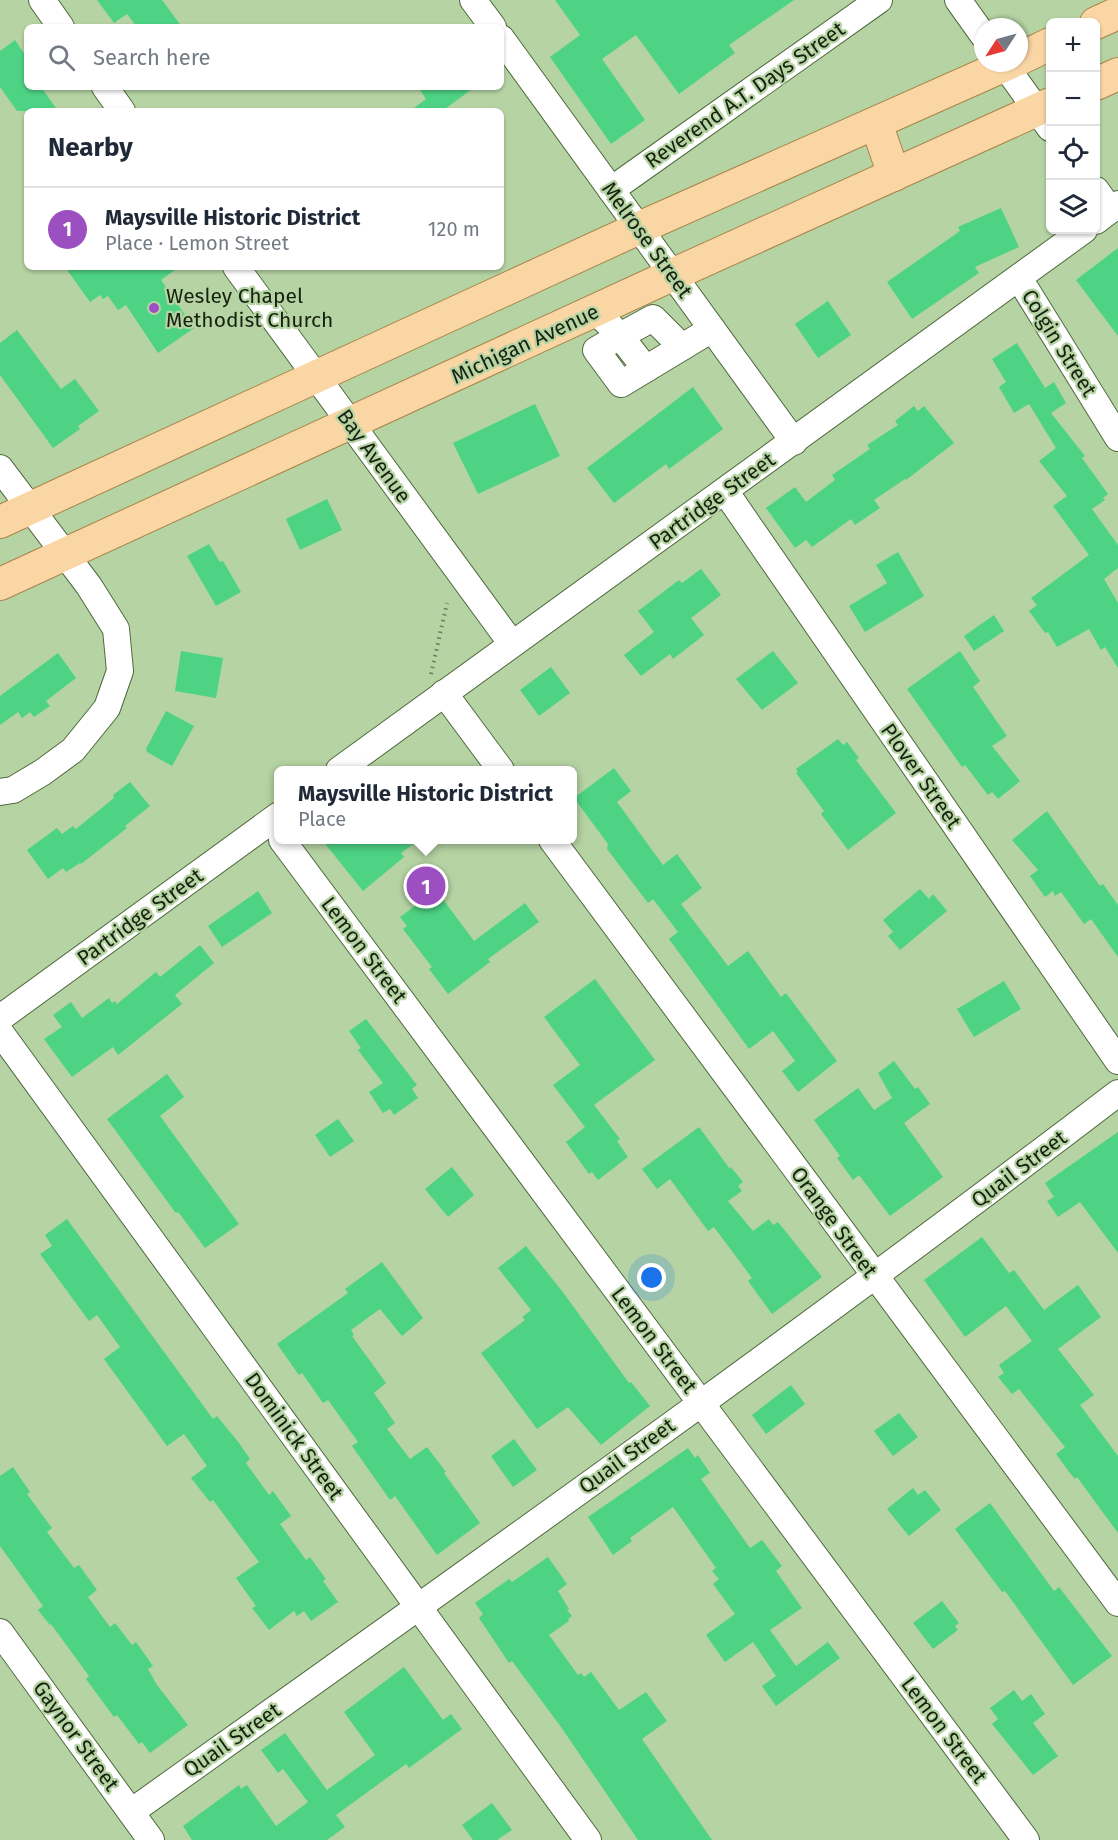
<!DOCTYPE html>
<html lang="en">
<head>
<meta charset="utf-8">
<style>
	:root { --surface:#fff; --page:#f6f6f7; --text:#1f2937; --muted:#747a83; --line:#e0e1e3; --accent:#9c4fc0 }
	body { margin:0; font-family:"Fira Sans",sans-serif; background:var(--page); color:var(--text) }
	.controls { position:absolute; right:18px; top:18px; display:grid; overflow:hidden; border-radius:9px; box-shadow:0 2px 4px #0004 }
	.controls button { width:54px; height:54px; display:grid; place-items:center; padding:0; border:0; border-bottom:2px solid var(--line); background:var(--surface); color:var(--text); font:30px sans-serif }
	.compass { position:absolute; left:974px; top:18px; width:54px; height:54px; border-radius:50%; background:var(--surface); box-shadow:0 2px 4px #0004; rotate:234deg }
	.you { position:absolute; left:652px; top:1278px; width:21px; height:21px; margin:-15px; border:4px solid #fff; border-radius:50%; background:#1a73e8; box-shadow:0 0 0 9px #1a73e833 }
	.badge { display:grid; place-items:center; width:39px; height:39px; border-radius:50%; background:var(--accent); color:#fff; font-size:20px; font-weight:700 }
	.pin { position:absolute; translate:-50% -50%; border:3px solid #fff; box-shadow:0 2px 6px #0006 }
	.popup { position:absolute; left:274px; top:766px; width:303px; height:78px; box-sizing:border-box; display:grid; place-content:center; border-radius:9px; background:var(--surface); filter:drop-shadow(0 2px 4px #0005); font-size:20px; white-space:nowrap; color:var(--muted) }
	.popup b { font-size:22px; color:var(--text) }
	.popup::after { content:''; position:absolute; left:50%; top:100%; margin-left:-12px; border:12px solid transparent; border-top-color:var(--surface) }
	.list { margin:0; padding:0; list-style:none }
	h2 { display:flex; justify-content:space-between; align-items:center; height:78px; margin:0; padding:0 24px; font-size:26px }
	h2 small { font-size:20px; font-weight:400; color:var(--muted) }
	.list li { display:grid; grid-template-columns:39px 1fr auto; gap:18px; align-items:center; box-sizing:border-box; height:84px; padding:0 24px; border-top:2px solid var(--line) }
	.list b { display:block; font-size:22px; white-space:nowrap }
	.list p { margin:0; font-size:20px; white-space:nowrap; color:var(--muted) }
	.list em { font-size:20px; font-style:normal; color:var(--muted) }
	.icon { flex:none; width:33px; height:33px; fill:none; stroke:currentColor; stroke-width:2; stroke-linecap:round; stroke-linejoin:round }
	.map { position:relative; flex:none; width:1118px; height:1840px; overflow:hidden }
	.search { position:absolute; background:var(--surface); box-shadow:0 2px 4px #0004; left:24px; top:24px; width:480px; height:66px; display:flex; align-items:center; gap:15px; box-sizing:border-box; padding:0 21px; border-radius:9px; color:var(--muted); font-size:22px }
	.panel { position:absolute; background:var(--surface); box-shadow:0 2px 4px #0004; left:24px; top:108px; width:480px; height:162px; border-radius:9px }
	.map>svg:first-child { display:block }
	.building { fill:#4dd383 }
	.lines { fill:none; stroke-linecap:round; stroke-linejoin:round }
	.minor-casing { stroke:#4f693d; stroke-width:28 }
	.major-casing { stroke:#a88549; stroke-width:34 }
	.path { stroke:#697e5c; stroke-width:4; stroke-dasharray:1.5 4.5; stroke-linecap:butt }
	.minor { stroke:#fff; stroke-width:26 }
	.major { stroke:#fad6a4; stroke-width:32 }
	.poi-dot { fill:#9c4fc0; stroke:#b6d4a3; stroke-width:2 }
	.labels { text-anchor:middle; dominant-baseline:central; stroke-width:4.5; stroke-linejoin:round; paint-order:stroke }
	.street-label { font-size:21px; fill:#16210f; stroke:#b6d4a3 }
	.poi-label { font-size:21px; fill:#16210f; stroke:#b6d4a3; text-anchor:start }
</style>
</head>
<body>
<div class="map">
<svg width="1118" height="1840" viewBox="0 0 1118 1840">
	<rect width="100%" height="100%" fill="#b6d4a3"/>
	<g class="building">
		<polygon points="97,0 162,0 182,27 137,27 127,14 114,23"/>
		<polygon points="555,0 794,0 729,45 735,53 679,94 636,35 602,59 645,120 611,144 550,57 580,35"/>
		<polygon points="15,40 27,58 27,87 41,87 58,111 17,111 0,87 0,51"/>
		<polygon points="418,87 475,87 442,111 410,111 426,99"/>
		<polygon points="1001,208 1019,247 975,267 979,273 912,319 887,282 960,231 958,227"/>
		<polygon points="1118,248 1118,336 1076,280"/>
		<polygon points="65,267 179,267 161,280 194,328 158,353 126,305 118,310 108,296 103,299 100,295 90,302"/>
		<polygon points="828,301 851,335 818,358 795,324"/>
		<polygon points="17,330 61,389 75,379 99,411 78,426 80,429 53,448 0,375 0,343"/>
		<polygon points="1017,343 1045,388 1054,382 1066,403 1051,413 1085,456 1082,458 1108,494 1103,498 1105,500 1092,509 1118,545 1118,568 1104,579 1118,603 1118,668 1105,647 1101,650 1089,629 1057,647 1048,632 1045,633 1029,611 1037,605 1031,598 1089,555 1053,506 1067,496 1039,461 1056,448 1029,404 1014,413 999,387 1006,382 992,359"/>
		<polygon points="693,387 723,429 669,469 666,464 614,503 587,468"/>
		<polygon points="535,404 560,456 478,494 453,443"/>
		<polygon points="914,406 918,411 924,406 954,443 906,480 905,479 874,500 880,508 855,525 851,519 812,547 806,540 795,548 766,508 795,487 806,502 835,480 832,475 870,449 867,445 898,425 895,421"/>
		<polygon points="327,499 342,530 300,550 286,519"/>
		<polygon points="209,544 220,562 223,561 241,592 216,606 187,556"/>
		<polygon points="898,552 924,596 865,632 849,606 887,583 876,565"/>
		<polygon points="701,569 721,595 691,618 704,635 673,659 670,654 641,676 624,655 654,632 638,611 679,580 682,583"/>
		<polygon points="994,615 1004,631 974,651 964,636"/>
		<polygon points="181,651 223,658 216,698 175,691"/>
		<polygon points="773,651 798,683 762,710 736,679"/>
		<polygon points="960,651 980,681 973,687 1007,736 992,746 1020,781 998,799 992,792 988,795 965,765 962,767 907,689"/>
		<polygon points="58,653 76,678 46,701 50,706 34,717 30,712 22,718 18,712 0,725 0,696"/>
		<polygon points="551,667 570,693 539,716 520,690"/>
		<polygon points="166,711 194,726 172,766 147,752 146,749"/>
		<polygon points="838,739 843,745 847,742 859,758 856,760 896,813 848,850 821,814 824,811 796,773 798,772 796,769"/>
		<polygon points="614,768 631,791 617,802 663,865 677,854 702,888 681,904 728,966 748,951 781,997 786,993 837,1061 798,1092 782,1071 795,1061 773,1031 749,1049 669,939 678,932 653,899 648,903 607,849 608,844 574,798"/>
		<polygon points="130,782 150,806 125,826 127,828 81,864 80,863 66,872 63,868 48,879 27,850 57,828 62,834 73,826 76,829 114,798 113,795"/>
		<polygon points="1047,811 1100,886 1103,884 1118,905 1118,957 1091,919 1084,924 1061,892 1055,896 1053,891 1045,897 1030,876 1038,870 1012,840"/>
		<polygon points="322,840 419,840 401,853 404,857 363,891"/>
		<polygon points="920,889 929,899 933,894 947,911 900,950 888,936 893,932 883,920"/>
		<polygon points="436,890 474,941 525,903 539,922 488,959 490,962 448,994 429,969 432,967 403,929 407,926 400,917"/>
		<polygon points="258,891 272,913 222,947 208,926"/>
		<polygon points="200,945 214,963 175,995 182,1004 118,1055 113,1047 72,1077 44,1039 62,1027 53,1015 71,1002 82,1018 109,998 112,1003 115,1001 117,1004 156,972 160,977"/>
		<polygon points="595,979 655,1060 594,1105 620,1139 617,1141 628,1157 598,1180 592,1172 589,1174 566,1142 585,1127 553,1085 580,1065 544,1017"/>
		<polygon points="1004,981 1021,1009 974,1037 957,1009"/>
		<polygon points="366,1019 417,1085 412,1089 418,1098 394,1115 390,1109 383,1113 369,1092 383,1083 358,1050 361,1048 349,1031"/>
		<polygon points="894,1061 915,1089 918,1087 930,1104 904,1123 943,1177 890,1216 859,1175 853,1180 837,1158 840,1156 814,1120 858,1088 874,1110 892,1098 878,1073"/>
		<polygon points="167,1074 184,1097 160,1116 239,1224 205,1248 179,1213 175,1212 107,1119"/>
		<polygon points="338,1119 354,1141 330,1157 315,1135"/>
		<polygon points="699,1127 730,1169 731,1167 743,1182 738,1186 742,1191 728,1201 753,1231 769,1219 773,1225 778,1222 822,1277 772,1314 748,1281 752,1278 714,1227 708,1231 670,1179 657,1189 642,1169"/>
		<polygon points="1118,1132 1118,1253 1080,1202 1058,1217 1047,1201 1054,1197 1045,1183"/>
		<polygon points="452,1167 474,1195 448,1217 425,1189"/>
		<polygon points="67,1219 213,1419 217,1416 239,1443 250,1459 246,1463 269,1495 273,1491 291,1516 280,1524 306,1560 310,1557 326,1579 323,1581 338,1602 311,1621 304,1611 297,1616 294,1611 269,1630 252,1608 256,1606 236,1578 259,1562 213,1500 210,1502 191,1478 207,1466 184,1434 167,1446 104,1359 120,1347 97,1315 89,1321 40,1254 52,1246 45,1235"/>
		<polygon points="982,1237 1009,1273 1014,1270 1044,1310 1078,1285 1101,1317 1058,1349 1094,1395 1080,1405 1118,1456 1118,1533 1077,1477 1075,1479 1070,1473 1056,1454 1065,1447 1019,1389 1012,1394 998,1377 1004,1373 999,1365 1032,1341 1006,1306 965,1337 924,1280"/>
		<polygon points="526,1246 562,1291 629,1383 631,1382 650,1406 601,1445 568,1407 537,1429 481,1353 525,1320 522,1317 531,1310 498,1268"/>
		<polygon points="382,1262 423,1318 402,1336 380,1309 351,1330 354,1335 352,1336 386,1383 374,1393 395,1423 387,1429 410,1459 427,1447 446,1472 444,1473 480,1523 437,1555 395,1496 390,1500 378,1483 352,1446 358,1442 328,1400 323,1403 302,1373 299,1375 277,1344 348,1293 345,1289"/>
		<polygon points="791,1385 805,1404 766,1434 752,1415"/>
		<polygon points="899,1413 918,1437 893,1456 874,1431"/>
		<polygon points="514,1439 537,1470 513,1487 491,1456"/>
		<polygon points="688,1448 695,1458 698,1455 710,1473 701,1479 750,1548 762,1540 782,1566 776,1571 802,1608 770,1630 796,1666 828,1642 840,1658 776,1706 762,1686 776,1676 753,1642 725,1662 706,1635 735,1614 713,1584 719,1579 712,1571 716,1568 673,1507 630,1538 632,1541 613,1555 588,1517"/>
		<polygon points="13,1467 30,1492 27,1494 52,1528 47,1532 74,1568 79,1565 97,1590 88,1597 110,1627 115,1623 132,1645 136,1642 153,1666 148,1669 157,1685 188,1725 150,1753 142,1742 139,1744 117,1715 114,1717 86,1679 89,1676 51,1624 50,1625 38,1610 43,1606 0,1546 0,1476"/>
		<polygon points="913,1488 918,1495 925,1490 941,1510 909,1536 887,1509"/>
		<polygon points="990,1503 1054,1591 1059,1587 1112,1656 1073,1685 1005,1591 1002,1592 955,1529"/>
		<polygon points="548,1557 567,1584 558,1591 569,1609 567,1610 572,1616 568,1619 569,1621 549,1635 578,1675 581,1673 584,1677 591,1672 619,1710 646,1692 667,1721 642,1739 712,1840 638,1840 561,1727 512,1661 509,1663 479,1618 483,1614 475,1603 509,1579 512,1582"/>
		<polygon points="942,1601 959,1623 955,1626 958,1630 933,1649 913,1623"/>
		<polygon points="404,1667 443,1720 451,1714 462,1729 409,1768 406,1764 336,1815 345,1827 327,1840 192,1840 183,1826 239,1785 241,1789 247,1785 276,1826 308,1802 283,1769 278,1773 261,1750 285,1733 327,1790 375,1755 344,1712"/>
		<polygon points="1014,1690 1022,1701 1031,1694 1045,1714 1033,1723 1058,1756 1033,1775 992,1724 998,1719 990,1708"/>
		<polygon points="492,1803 512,1830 497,1840 473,1840 462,1825"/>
	</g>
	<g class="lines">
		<defs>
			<g id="minor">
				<polyline points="42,0 61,27"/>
				<polyline points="473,0 493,27"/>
				<polyline points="958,0 983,35"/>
				<polyline points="501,38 794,442"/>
				<polyline points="1003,63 1050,128"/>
				<polyline points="105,87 122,111"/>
				<polyline points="611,190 879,0"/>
				<polyline points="1096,190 1110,210"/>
				<polyline points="1096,221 1118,204"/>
				<polyline points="236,267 512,644"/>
				<polyline points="1019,278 1118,438"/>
				<polyline points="596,311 620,336 596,350 621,384 712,329"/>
				<polyline points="646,369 620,336 653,318 682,347"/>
				<polyline points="0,468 89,586 116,629 120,671 107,708 73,750 43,772 13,790 0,792"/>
				<polyline points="725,491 1118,1061"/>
				<polyline points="444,693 501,770"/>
				<polyline points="339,770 1084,230"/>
				<polyline points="282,840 1026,1840"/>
				<polyline points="552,840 1118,1603"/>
				<polyline points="0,1018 279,815"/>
				<polyline points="0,1032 588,1840"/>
				<polyline points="0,1632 151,1840"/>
				<path d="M131 1812C462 1576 795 1340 1118 1093"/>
			</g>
			<g id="major">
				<polyline points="1096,23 1118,13"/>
				<polyline points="1019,59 1050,44"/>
				<polyline points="1096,84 1118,74"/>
				<polyline points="876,123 894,175"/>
				<polyline points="0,522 639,228 1010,63"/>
				<polyline points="0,584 672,275 1050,104"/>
			</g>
		</defs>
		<use href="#minor" class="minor-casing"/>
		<use href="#major" class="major-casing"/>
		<polyline class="path" points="431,674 447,603"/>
		<use href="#minor" class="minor"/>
		<use href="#major" class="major"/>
	</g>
	<circle class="poi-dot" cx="154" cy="308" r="6"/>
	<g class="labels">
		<g class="street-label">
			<text transform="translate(745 95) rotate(-35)">Reverend A.T. Days Street</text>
			<text transform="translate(647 240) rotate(54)">Melrose Street</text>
			<text transform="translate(1059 343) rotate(58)">Colgin Street</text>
			<text transform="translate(525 344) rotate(-25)">Michigan Avenue</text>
			<text transform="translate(374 456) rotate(54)">Bay Avenue</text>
			<text transform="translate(712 501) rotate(-36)">Partridge Street</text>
			<text transform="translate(921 776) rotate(55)">Plover Street</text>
			<text transform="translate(140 917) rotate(-36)">Partridge Street</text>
			<text transform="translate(364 950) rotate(53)">Lemon Street</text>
			<text transform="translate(1019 1169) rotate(-37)">Quail Street</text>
			<text transform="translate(834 1222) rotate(54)">Orange Street</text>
			<text transform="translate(654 1340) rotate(53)">Lemon Street</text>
			<text transform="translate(294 1436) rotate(54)">Dominick Street</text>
			<text transform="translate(627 1456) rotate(-36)">Quail Street</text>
			<text transform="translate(944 1730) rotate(53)">Lemon Street</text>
			<text transform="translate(76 1736) rotate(54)">Gaynor Street</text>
			<text transform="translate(232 1740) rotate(-35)">Quail Street</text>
		</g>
		<g class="poi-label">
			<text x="166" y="296">Wesley Chapel<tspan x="166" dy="24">Methodist Church</tspan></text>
		</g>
	</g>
</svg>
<div class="controls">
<button>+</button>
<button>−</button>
<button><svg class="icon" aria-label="locate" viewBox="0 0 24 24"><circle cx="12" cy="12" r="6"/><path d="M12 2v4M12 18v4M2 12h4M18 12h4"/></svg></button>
<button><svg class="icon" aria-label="layers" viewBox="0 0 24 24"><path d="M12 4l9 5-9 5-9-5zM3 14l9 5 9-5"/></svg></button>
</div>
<svg class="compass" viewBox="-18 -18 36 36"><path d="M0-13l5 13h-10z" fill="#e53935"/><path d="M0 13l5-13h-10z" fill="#747a83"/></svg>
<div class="you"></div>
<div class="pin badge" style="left:426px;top:886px">1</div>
<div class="popup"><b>Maysville Historic District</b>Place</div>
<div class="search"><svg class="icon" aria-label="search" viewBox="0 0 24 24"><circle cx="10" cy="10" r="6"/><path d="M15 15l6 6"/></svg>Search here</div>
<section class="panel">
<h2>Nearby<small></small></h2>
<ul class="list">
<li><span class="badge">1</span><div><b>Maysville Historic District</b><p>Place · Lemon Street</p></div><em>120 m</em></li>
</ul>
</section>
</div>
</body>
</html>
